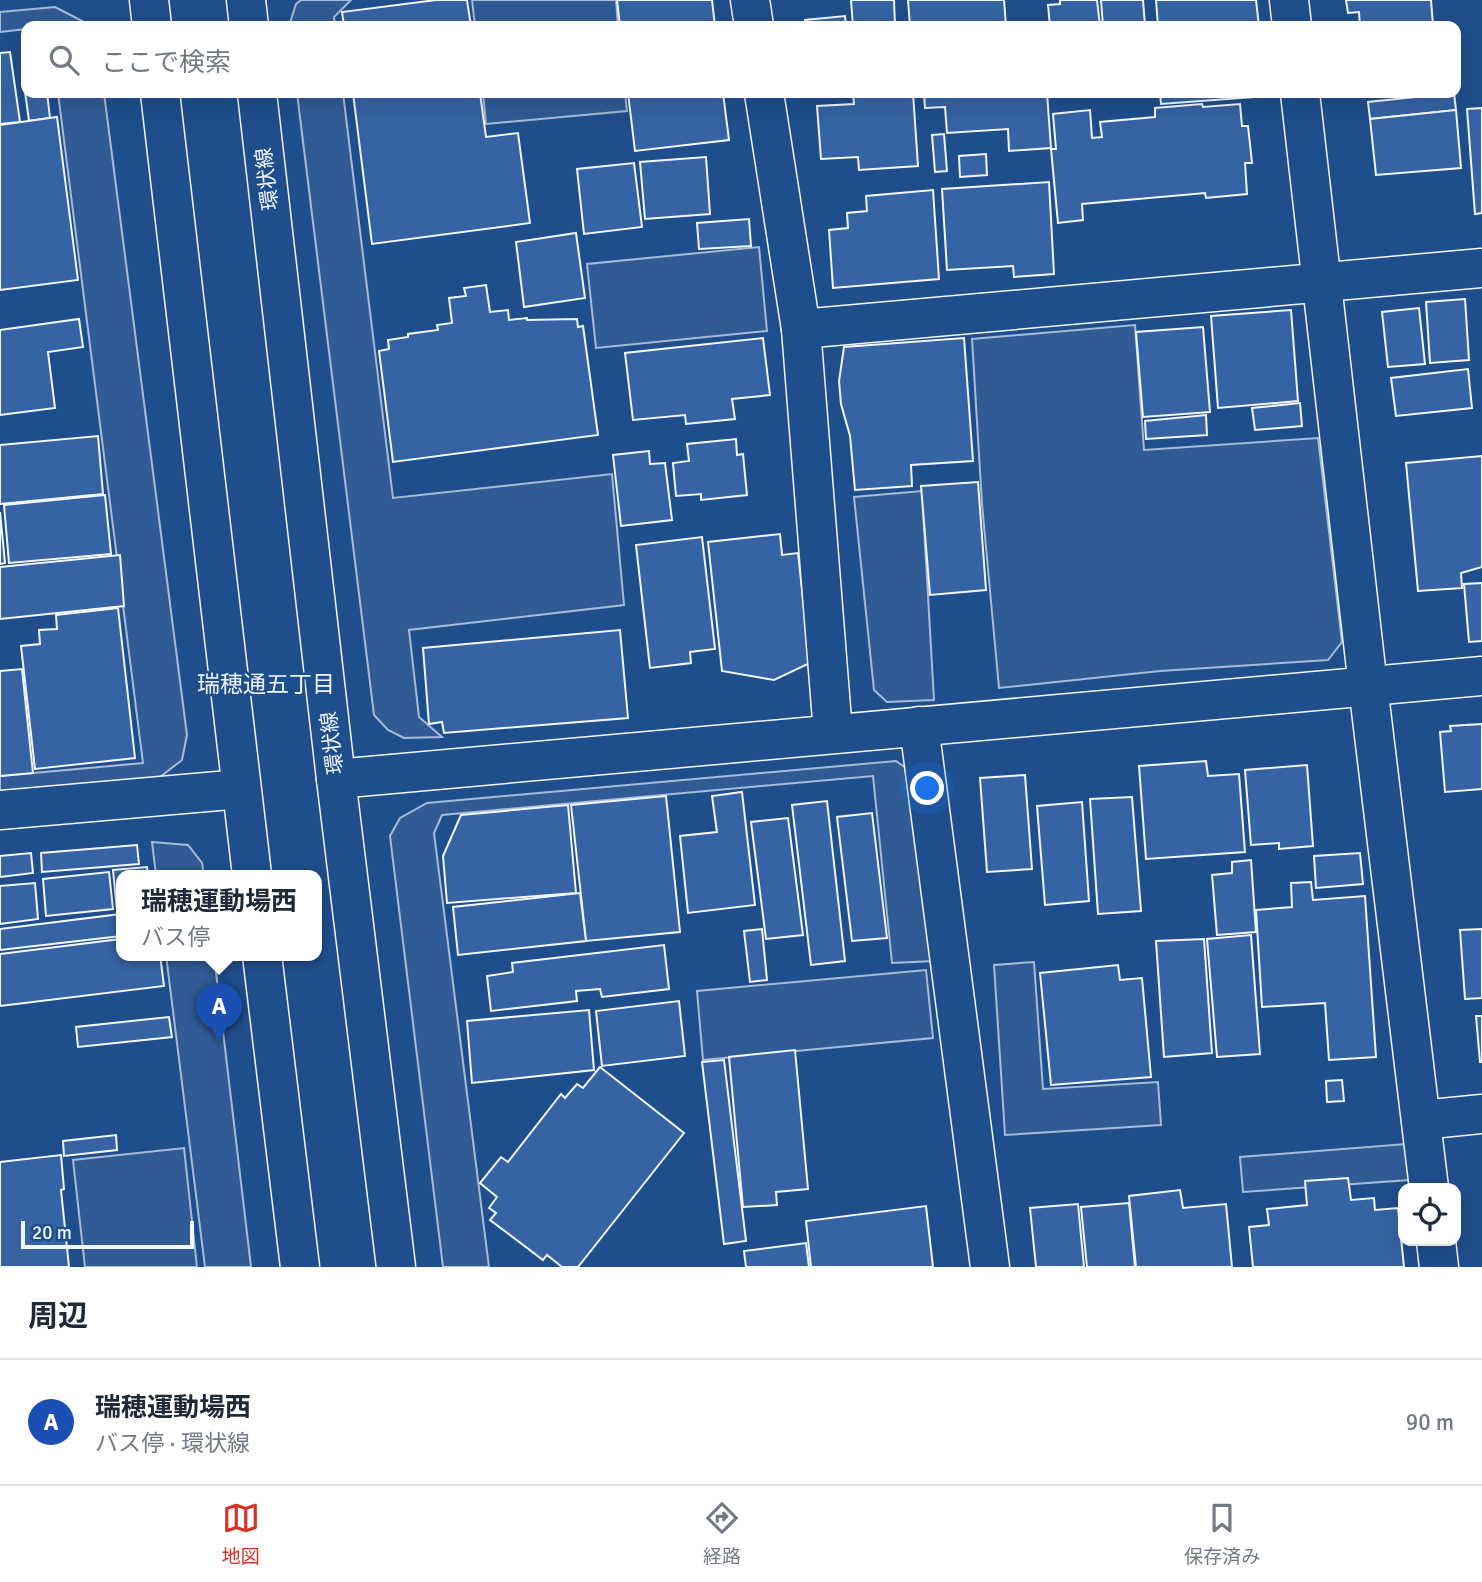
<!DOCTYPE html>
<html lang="ja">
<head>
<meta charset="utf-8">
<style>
	:root { --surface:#fff; --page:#f6f6f7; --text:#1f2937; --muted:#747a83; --line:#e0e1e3; --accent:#d93025 }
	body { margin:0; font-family:Signika,"Noto Sans JP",sans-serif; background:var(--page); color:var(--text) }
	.controls { position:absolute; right:21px; bottom:21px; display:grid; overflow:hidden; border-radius:14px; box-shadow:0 7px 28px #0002 }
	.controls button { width:63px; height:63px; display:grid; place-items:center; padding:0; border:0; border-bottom:2px solid var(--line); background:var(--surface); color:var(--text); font:35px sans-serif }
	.scale { position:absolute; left:21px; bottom:18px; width:173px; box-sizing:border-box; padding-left:7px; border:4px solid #f2f6ff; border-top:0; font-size:19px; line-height:24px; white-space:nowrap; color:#f2f6ff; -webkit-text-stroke:5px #1f4e8c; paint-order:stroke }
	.you { position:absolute; left:928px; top:789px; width:24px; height:24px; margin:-18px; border:5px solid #fff; border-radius:50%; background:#1a73e8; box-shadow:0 0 0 10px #1a73e833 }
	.badge { display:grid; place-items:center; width:46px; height:46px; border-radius:50%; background:var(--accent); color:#fff; font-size:23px; font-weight:700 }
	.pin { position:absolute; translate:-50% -58px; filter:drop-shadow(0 2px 4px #0008) }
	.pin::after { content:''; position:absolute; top:37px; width:24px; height:21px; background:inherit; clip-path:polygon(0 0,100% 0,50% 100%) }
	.popup { position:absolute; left:116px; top:870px; width:206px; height:91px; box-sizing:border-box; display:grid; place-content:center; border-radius:14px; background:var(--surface); filter:drop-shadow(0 2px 5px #0005); font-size:23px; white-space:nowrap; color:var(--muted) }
	.popup b { font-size:26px; color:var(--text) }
	.popup::after { content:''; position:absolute; left:50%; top:100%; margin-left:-14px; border:14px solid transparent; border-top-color:var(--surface) }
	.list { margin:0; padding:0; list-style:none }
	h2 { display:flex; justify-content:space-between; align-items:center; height:91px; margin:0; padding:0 28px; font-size:30px }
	h2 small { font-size:23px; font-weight:400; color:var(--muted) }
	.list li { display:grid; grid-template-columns:46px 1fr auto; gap:21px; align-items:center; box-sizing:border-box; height:126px; padding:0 28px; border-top:2px solid var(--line) }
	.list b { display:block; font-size:26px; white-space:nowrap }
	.list p { margin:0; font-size:23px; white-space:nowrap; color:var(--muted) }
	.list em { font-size:23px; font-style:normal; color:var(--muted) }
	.icon { flex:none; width:38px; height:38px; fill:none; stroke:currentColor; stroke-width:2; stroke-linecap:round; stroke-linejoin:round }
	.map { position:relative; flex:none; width:1482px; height:1267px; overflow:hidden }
	.search { position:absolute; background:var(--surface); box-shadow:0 7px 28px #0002; left:21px; right:21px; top:21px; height:77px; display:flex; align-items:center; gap:18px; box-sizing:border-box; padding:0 24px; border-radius:14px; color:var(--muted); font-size:26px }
	.sheet { height:217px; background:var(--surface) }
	nav { display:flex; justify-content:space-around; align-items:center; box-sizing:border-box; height:98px; border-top:2px solid var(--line); background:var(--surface); font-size:19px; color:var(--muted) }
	nav a { display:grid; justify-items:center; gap:4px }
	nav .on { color:var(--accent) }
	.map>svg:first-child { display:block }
	.parking { fill:#305b95; stroke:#a8bbd7; stroke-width:2 }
	.building { fill:#3563a3; stroke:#f2f6ff; stroke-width:2 }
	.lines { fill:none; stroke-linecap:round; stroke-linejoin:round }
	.street-casing { stroke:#f2f6ff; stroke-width:41 }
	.primary-casing { stroke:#f2f6ff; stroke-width:41 }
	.street { stroke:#1f4e8c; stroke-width:38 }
	.primary { stroke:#1f4e8c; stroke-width:38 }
	.labels { text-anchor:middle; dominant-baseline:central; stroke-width:5; stroke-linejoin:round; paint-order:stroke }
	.street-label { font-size:21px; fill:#f2f6ff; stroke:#1f4e8c }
	.neighbourhood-label { font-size:23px; fill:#f2f6ff; stroke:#1f4e8c }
</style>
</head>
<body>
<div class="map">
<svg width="1482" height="1267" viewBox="0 0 1482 1267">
	<rect width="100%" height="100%" fill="#1f4e8c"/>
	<g class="parking">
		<polygon points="301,0 351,0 334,17 335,26 289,26 296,4"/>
		<polygon points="472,0 616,0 618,26 475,26"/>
		<polygon points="55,7 86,23 88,26 26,26 26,29 0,32 0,12"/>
		<polygon points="58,93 104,93 187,735 182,760 156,780 0,795 0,776 143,763"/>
		<polygon points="297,93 343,93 393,498 612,474 624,605 409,630 419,717 442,737 404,738 388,730 374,715"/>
		<polygon points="483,93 625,93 627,111 486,124"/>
		<polygon points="759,247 767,331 596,348 587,264"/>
		<polygon points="1135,325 1144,450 1318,438 1342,642 1328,660 1160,671 999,688 982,504 972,339"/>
		<polygon points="922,491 934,700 887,702 874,690 854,497"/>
		<polygon points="896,761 906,768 935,961 892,963 873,776 442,815 434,833 489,1267 443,1267 390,836 400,818 427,803"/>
		<polygon points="152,842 188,845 202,863 204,875 156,875"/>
		<polygon points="166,955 214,955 251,1267 205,1267"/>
		<polygon points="1034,962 1043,1089 1158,1082 1161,1125 1005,1135 994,965"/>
		<polygon points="926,970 933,1038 703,1060 697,991"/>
		<polygon points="1406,1144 1409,1180 1243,1192 1240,1157"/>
		<polygon points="184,1148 197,1267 85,1267 73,1160"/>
	</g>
	<g class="building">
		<polygon points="436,0 467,0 471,26 344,26 342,12"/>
		<polygon points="617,0 712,0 715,26 620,26"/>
		<polygon points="851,0 894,0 895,26 853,26"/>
		<polygon points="908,0 1004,0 1006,26 910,26"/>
		<polygon points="1060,0 1097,0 1100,26 1050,26 1048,5 1060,4"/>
		<polygon points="1101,0 1143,0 1145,26 1103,26"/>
		<polygon points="1156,0 1256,0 1259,26 1158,26"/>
		<polygon points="1346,0 1431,0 1433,26 1360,26 1359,12 1348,13"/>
		<polygon points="845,16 846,26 806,26 805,20"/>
		<polygon points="10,52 20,122 0,124 0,53"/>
		<polygon points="24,84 26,84 26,93 47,93 50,118 29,121"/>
		<polygon points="353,93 480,93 486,137 518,133 530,223 372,244"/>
		<polygon points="628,93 723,93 729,140 635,151"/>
		<polygon points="853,93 913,93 918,166 859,170 858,157 821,159 817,106 854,104"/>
		<polygon points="924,93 1047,93 1051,148 1009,151 1008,129 947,133 945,107 925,108"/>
		<polygon points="1160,93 1267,93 1267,96 1161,104"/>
		<polygon points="1454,93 1456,110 1370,119 1368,102"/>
		<polygon points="1202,104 1203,107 1240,104 1242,126 1248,126 1252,163 1245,163 1247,194 1206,198 1205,193 1082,204 1083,220 1058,223 1051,149 1056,149 1053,114 1090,110 1092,138 1102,137 1100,122 1155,117 1155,108"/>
		<polygon points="1482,108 1482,213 1475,214 1467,109"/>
		<polygon points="1456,110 1461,168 1376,175 1370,119"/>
		<polygon points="57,117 78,280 0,290 0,125"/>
		<polygon points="944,134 947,171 935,172 932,135"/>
		<polygon points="986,154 987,175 960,177 959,156"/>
		<polygon points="706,157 710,214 645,219 640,162"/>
		<polygon points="634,163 642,227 584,234 577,169"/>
		<polygon points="1049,182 1054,274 1014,277 1013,266 947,270 942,189"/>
		<polygon points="933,190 939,279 833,288 829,230 848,228 847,213 867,211 866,196"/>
		<polygon points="749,219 751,246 699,249 697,223"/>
		<polygon points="576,233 585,298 524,307 516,242"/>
		<polygon points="486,285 490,312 508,310 509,320 527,318 527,320 577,319 578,327 583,326 598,435 393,462 379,351 389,349 388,340 408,337 408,334 438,330 437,325 452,323 449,298 466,296 464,288"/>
		<polygon points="1465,299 1469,360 1430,363 1426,302"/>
		<polygon points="1419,308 1425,364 1388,367 1382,312"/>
		<polygon points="1291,310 1298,401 1218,408 1211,316"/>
		<polygon points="79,319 83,347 48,352 55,408 0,415 0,330"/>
		<polygon points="1203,327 1210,412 1143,417 1136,332"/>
		<polygon points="763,338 770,395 732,399 735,419 686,424 685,415 633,420 625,353"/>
		<polygon points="964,338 973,461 911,465 912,486 855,490 850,436 841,404 839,381 844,347"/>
		<polygon points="1468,369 1472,408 1396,416 1391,378"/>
		<polygon points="1300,403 1302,426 1255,430 1252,408"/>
		<polygon points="1206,415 1207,435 1146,439 1145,421"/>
		<polygon points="98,436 103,494 0,504 0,445"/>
		<polygon points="736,439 737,455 743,454 747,495 701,500 701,494 676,496 673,463 689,461 687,444"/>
		<polygon points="649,451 650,464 665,463 672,520 621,526 613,455"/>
		<polygon points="1482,456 1482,567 1461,573 1462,588 1418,591 1406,463"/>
		<polygon points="978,482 986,590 930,595 921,486"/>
		<polygon points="105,495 111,554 9,563 4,505"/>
		<polygon points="0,512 5,563 0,564"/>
		<polygon points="780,534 782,555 798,553 810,663 774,680 722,671 708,542"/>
		<polygon points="702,537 715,649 690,652 691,663 650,668 636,545"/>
		<polygon points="120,555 124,606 0,619 0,567"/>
		<polygon points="1482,583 1482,641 1469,642 1464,584"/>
		<polygon points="118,608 135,758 35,769 21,646 40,644 39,630 57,629 56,615"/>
		<polygon points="620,630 628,718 444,733 442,722 429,724 423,648"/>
		<polygon points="22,669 33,773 0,776 0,671"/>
		<polygon points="1482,724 1482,789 1445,792 1440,732 1451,731 1450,726"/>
		<polygon points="1206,761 1208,776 1239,774 1245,852 1146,859 1139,766"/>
		<polygon points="1307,765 1313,846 1279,849 1279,843 1251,845 1245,770"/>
		<polygon points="1025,775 1032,869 987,872 980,778"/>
		<polygon points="742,792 755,905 688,913 680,836 717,832 712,796"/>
		<polygon points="666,796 680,932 586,941 571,805"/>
		<polygon points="1132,797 1141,911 1098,914 1090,799"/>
		<polygon points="827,801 845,961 811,965 792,805"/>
		<polygon points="1082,802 1089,901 1045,905 1037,806"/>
		<polygon points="568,805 576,893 447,903 443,856 461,815"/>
		<polygon points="872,813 887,938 852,941 837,817"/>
		<polygon points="788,818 803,935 766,939 751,822"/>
		<polygon points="137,845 139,864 42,872 41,853"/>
		<polygon points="31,853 33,873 0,877 0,856"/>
		<polygon points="1360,853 1363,884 1316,888 1314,856"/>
		<polygon points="1251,860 1256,932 1217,935 1212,875 1232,873 1232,862"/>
		<polygon points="147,867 148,875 121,875 121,910 117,911 113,870"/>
		<polygon points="109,872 113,909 46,916 43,879"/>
		<polygon points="1311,882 1313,900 1365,896 1376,1057 1329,1060 1325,1003 1262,1007 1256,910 1292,907 1291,883"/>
		<polygon points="35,883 38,919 0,924 0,886"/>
		<polygon points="580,893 586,941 458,955 453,907"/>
		<polygon points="121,914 121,936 0,950 0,929"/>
		<polygon points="762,929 767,980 750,982 744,931"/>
		<polygon points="1482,929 1482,998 1465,999 1460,930"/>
		<polygon points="1251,935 1260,1054 1217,1057 1207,939"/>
		<polygon points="121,939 121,955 160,955 164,986 0,1006 0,954"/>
		<polygon points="1204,939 1212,1053 1164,1057 1156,941"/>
		<polygon points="664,945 669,989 602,997 600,989 576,991 577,1001 491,1011 487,976 513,972 512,963"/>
		<polygon points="1118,965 1120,980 1142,978 1151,1077 1051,1085 1040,973"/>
		<polygon points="679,1001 685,1056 602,1066 596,1011"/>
		<polygon points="589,1010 594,1070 472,1083 467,1021"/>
		<polygon points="1476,1016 1482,1016 1482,1062 1480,1062"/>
		<polygon points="169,1017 172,1037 78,1047 76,1027"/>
		<polygon points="795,1050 808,1189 776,1192 777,1205 743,1207 729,1057"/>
		<polygon points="724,1060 746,1241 724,1244 702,1062"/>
		<polygon points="600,1067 684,1133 578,1267 562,1267 547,1255 543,1260 490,1220 496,1213 489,1208 497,1197 480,1183 501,1157 508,1162 561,1094 565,1098 577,1084 583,1088"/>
		<polygon points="1342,1080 1344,1101 1327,1102 1326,1081"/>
		<polygon points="116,1135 117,1150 64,1156 63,1141"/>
		<polygon points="61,1155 64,1189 61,1190 69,1267 0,1267 0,1162"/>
		<polygon points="1348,1178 1351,1200 1374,1198 1375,1210 1398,1208 1404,1267 1253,1267 1249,1227 1269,1225 1267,1209 1307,1205 1305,1181"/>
		<polygon points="1180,1190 1183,1208 1226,1204 1232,1267 1136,1267 1129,1196"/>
		<polygon points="1129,1203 1135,1267 1087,1267 1081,1207"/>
		<polygon points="1078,1204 1084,1267 1036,1267 1030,1208"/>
		<polygon points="926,1206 933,1267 811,1267 806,1221"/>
		<polygon points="806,1243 809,1267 746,1267 744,1251"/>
	</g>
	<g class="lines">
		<defs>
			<g id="street">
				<polyline points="750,0 754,26"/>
				<polyline points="1289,0 1292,26"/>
				<polyline points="764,93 801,329 833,733"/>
				<polyline points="1300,93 1368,686 1429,1188"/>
				<polyline points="801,329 1482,268"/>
				<polyline points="919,726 990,1267"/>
				<polyline points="336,779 1482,676"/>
				<polyline points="0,810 241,789"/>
				<polyline points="1421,1120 1482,1114"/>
				<polyline points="1436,1241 1439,1267"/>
			</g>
			<g id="primary">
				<polyline points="149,0 152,26"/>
				<polyline points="246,0 249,26"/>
				<polyline points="160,93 252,875"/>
				<polyline points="257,93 336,779 396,1267"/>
				<polyline points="262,955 300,1267"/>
			</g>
		</defs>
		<use href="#street" class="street-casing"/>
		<use href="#primary" class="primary-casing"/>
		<use href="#street" class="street"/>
		<use href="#primary" class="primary"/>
	</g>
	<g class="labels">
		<g class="street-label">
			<text transform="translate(267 179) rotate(-97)">環状線</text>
			<text transform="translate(332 743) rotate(-97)">環状線</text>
		</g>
		<g class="neighbourhood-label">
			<text x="266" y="684">瑞穂通五丁目</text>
		</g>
	</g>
</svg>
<div class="controls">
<button><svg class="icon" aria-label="locate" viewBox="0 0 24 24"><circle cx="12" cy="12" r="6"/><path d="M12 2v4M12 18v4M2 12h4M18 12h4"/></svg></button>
</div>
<div class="scale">20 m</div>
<div class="you"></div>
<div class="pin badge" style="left:219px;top:1041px;background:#1a4fb4">A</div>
<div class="popup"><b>瑞穂運動場西</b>バス停</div>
<div class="search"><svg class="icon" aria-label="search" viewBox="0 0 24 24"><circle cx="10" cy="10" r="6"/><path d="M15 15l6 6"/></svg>ここで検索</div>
</div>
<section class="sheet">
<h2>周辺<small></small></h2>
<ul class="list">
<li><span class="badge" style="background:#1a4fb4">A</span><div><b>瑞穂運動場西</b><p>バス停 · 環状線</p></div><em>90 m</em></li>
</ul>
</section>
<nav>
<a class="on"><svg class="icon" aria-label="map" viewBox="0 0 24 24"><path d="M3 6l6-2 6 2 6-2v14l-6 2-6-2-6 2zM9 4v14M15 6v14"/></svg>地図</a>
<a><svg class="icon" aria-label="directions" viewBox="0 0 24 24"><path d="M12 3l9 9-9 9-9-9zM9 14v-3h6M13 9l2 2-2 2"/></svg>経路</a>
<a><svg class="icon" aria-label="saved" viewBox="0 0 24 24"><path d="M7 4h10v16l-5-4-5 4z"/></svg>保存済み</a>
</nav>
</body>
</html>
